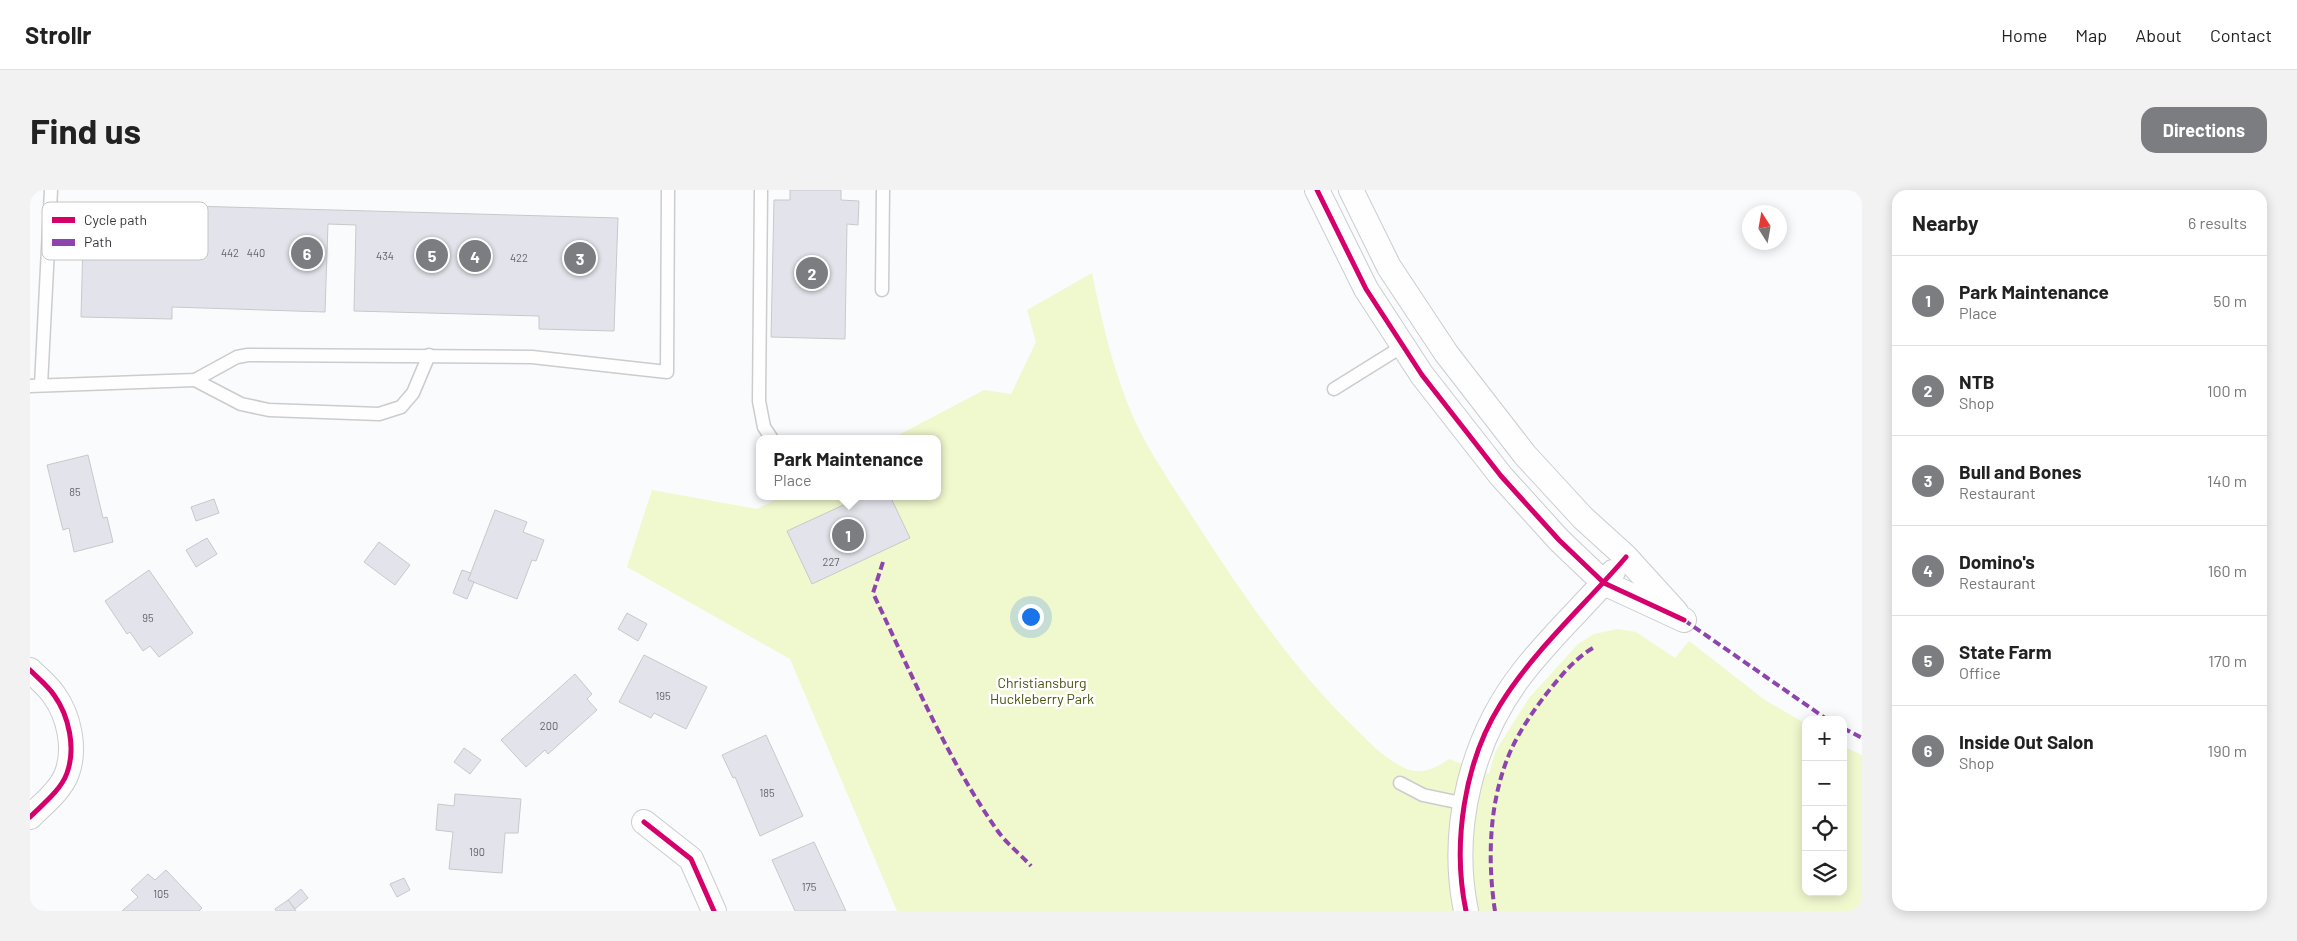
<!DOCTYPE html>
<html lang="en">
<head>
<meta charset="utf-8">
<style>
	:root { --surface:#fff; --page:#f2f2f2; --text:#222; --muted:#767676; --line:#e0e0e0; --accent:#7c7d80 }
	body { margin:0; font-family:Barlow,sans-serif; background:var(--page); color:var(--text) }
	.controls { position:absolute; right:15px; bottom:15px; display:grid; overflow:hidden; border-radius:10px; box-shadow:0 2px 12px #0003 }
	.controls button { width:45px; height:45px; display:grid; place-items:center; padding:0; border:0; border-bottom:1px solid var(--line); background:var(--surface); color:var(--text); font:25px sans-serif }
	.compass { position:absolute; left:1712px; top:15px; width:45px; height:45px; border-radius:50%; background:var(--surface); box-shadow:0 2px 12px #0003; rotate:349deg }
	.you { position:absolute; left:1000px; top:426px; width:18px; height:18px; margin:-12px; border:4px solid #fff; border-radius:50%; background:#1a73e8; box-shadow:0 0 0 8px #1a73e833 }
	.badge { display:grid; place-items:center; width:32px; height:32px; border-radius:50%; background:var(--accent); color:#fff; font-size:16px; font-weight:700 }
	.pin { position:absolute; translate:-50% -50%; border:2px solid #fff; box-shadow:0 1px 5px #0006 }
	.popup { position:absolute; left:726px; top:245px; width:185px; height:65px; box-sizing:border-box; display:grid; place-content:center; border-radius:10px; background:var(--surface); filter:drop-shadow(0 1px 4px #0005); font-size:16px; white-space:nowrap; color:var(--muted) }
	.popup b { font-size:19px; color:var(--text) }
	.popup::after { content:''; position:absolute; left:50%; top:100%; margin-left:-10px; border:10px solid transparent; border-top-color:var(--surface) }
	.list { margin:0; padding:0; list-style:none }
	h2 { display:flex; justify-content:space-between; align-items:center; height:65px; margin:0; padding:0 20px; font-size:21px }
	h2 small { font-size:16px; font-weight:400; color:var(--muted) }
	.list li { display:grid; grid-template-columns:32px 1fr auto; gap:15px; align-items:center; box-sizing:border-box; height:90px; padding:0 20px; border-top:1px solid var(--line) }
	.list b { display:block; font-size:19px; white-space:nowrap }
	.list p { margin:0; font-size:16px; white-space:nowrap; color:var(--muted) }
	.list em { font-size:16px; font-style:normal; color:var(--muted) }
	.icon { flex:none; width:28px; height:28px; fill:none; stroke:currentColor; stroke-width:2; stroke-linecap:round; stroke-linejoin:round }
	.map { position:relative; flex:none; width:1832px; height:721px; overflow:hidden; border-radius:15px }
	header { display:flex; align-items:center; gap:30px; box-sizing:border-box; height:70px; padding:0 25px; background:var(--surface); border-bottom:1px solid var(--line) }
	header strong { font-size:24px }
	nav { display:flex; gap:28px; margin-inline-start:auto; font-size:18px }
	.intro { display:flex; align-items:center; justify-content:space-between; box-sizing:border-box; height:120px; padding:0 30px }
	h1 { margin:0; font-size:35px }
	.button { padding:12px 22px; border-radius:15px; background:var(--accent); color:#fff; font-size:18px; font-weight:700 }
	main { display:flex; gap:30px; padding:0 30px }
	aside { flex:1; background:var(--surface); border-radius:15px; box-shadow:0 2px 12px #0003 }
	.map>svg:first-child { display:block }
	.green { fill:#f0f8ce }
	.building { fill:#e3e4eb; stroke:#c8c8cb }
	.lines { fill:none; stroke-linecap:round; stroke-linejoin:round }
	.service-casing { stroke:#cbccce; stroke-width:15 }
	.minor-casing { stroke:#cbccce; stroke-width:26 }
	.service { stroke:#fefeff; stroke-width:12 }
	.minor { stroke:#fefeff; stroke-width:24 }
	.quiet { stroke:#8e44ad; stroke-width:4; stroke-dasharray:8 4; stroke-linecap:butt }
	.cycleway-casing { stroke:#fff; stroke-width:8 }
	.cycleway { stroke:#d6006c; stroke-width:5 }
	.labels { text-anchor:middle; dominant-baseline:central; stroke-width:5; stroke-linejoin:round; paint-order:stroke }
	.number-label { font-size:11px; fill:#64656a }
	.park-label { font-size:14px; fill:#48510a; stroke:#fff }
	.key { fill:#fff; stroke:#c3c4c5; stroke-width:1 }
	.key-label { font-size:14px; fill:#38393d }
</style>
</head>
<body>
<header>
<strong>Strollr</strong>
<nav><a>Home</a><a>Map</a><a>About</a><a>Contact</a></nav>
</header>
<div class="intro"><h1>Find us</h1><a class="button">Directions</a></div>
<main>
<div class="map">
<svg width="1832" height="721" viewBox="0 0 1832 721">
	<rect width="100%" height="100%" fill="#fafbfd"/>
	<path class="green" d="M1062 83C1072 132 1084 185 1105 231 1122 267 1146 301 1167 334 1215 408 1265 482 1329 542 1343 556 1358 571 1377 579 1392 585 1406 578 1419 569L1459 584 1465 562 1499 508 1548 454 1564 444 1588 439 1606 442 1645 468 1659 451 1735 510 1776 534V702H1813V556L1832 565V721H867L760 469 597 377 622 300 727 319 752 306H907V249H861L954 200 981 204 1006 152 997 120Z"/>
	<g class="building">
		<polygon points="760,0 811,0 811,10 829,11 828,35 817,34 815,149 741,147 744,10 760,10"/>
		<polygon points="54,13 588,28 584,141 509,139 509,126 324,121 326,35 298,34 295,122 142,117 142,129 51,127"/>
		<polygon points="58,265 73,328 77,327 83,352 44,362 39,338 33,340 17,275"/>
		<polygon points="833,306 860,306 880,348 782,394 757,341"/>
		<polygon points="184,309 189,323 166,331 161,317"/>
		<polygon points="465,320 497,332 493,342 514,350 506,371 502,370 487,409 438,390"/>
		<polygon points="177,348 187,364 166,377 156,360"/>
		<polygon points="349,352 380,375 365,395 334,372"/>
		<polygon points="119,380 163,443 129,467 120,456 113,461 100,442 97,444 75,411"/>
		<polygon points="432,380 441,383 438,390 444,392 437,409 423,403"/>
		<polygon points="597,423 617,434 608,451 588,439"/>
		<polygon points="614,465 677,497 656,539 624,523 621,528 589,512"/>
		<polygon points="545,484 562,504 557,509 567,520 518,564 515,560 496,577 471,550"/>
		<polygon points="736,545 773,626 730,646 705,587 703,588 692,565"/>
		<polygon points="434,558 451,570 440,584 424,572"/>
		<polygon points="425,604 491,609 488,643 475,643 472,683 419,679 423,642 406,640 408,614 424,616"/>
		<polygon points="784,652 816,721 765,721 742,670"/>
		<polygon points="136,680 172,718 169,721 92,721 108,707 101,700 118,684 125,690"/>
		<polygon points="374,688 380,700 367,707 360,694"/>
		<polygon points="271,699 278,708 265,719 258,710"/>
		<polygon points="258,710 266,721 246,721 245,719"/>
	</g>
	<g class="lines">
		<defs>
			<g id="service">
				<polyline points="731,0 729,211 734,237 742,249"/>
				<polyline points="852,100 853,0"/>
				<polyline points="165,190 211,214 239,220 349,224 371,217 383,203 399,165"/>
				<polyline points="11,195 21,0"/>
				<polyline points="0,196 165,190 207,167 218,165 502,167 637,182 638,0"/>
				<polyline points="1304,199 1373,156"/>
				<polyline points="1370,593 1393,605 1436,614"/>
			</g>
			<g id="minor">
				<polyline points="1287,0 1336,99 1392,185 1471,286 1529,350 1574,393 1654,430"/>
				<polyline points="1321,0 1359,77 1416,163 1495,265 1553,328 1596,367 1646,422"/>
				<path d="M0 480C8 488 18 496 24 505 39 526 46 558 37 583 31 600 13 614 0 627"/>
				<polyline points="614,632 661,669 684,721"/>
				<path d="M1436 721C1419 638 1442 547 1494 481 1521 446 1555 415 1583 382"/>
			</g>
		</defs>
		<use href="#service" class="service-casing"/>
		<use href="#minor" class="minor-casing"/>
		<use href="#service" class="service"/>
		<use href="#minor" class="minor"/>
		<g class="quiet">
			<path d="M853 372 843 403C881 483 916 567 967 640 976 653 990 664 1001 676"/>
			<polyline points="1654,430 1798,530"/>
			<polyline points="1813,538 1832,548"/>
			<path d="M1465 721C1457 669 1459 609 1481 560 1490 540 1504 520 1517 503 1531 486 1544 469 1563 458"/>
		</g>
		<defs>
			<g id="cycleway">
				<polyline points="1287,0 1336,99 1392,185 1471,286 1529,350 1574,393 1654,430"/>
				<path d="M0 480C8 488 18 496 24 505 39 526 46 558 37 583 31 600 13 614 0 627"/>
				<polyline points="614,632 661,669 684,721"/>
				<path d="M1436 721C1422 654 1434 573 1470 515 1503 461 1555 415 1596 367"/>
			</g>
		</defs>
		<use href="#cycleway" class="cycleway-casing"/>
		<use href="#cycleway" class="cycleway"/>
	</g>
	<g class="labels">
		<g class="number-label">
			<text x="200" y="62">442</text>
			<text x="226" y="62">440</text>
			<text x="355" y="65">434</text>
			<text x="489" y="67">422</text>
			<text x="45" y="301">85</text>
			<text x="801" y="371">227</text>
			<text x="118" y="427">95</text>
			<text x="633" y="505">195</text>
			<text x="519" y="535">200</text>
			<text x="737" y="602">185</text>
			<text x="447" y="661">190</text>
			<text x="779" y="696">175</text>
			<text x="131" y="703">105</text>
		</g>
		<g class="park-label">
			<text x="1012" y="492">Christiansburg<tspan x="1012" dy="16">Huckleberry Park</tspan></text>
		</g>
	</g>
	<rect x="12" y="12" width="166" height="58" rx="8" class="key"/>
	<rect x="22" y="27" width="23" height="6" fill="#d6006c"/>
	<rect x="22" y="49" width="23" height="7" fill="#8e44ad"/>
	<g class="key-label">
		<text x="54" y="35">Cycle path</text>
		<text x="54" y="57">Path</text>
	</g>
</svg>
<div class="controls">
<button>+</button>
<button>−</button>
<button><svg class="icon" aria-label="locate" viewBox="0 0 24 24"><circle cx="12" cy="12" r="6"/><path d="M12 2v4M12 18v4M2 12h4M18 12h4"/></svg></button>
<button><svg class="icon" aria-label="layers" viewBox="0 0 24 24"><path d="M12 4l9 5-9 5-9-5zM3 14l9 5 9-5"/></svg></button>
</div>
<svg class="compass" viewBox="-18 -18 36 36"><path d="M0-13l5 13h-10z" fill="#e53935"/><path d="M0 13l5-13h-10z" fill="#767676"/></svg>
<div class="you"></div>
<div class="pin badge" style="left:818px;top:345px">1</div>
<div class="popup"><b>Park Maintenance</b>Place</div>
<div class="pin badge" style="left:782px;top:83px">2</div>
<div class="pin badge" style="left:550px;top:68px">3</div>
<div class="pin badge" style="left:445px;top:66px">4</div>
<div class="pin badge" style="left:402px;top:65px">5</div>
<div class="pin badge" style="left:277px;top:63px">6</div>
</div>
<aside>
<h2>Nearby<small>6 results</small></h2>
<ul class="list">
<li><span class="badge">1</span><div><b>Park Maintenance</b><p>Place</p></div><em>50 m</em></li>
<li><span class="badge">2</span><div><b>NTB</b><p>Shop</p></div><em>100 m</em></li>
<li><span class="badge">3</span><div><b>Bull and Bones</b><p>Restaurant</p></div><em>140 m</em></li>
<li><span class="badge">4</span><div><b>Domino's</b><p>Restaurant</p></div><em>160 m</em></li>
<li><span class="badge">5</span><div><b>State Farm</b><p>Office</p></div><em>170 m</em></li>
<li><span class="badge">6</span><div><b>Inside Out Salon</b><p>Shop</p></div><em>190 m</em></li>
</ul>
</aside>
</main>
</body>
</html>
